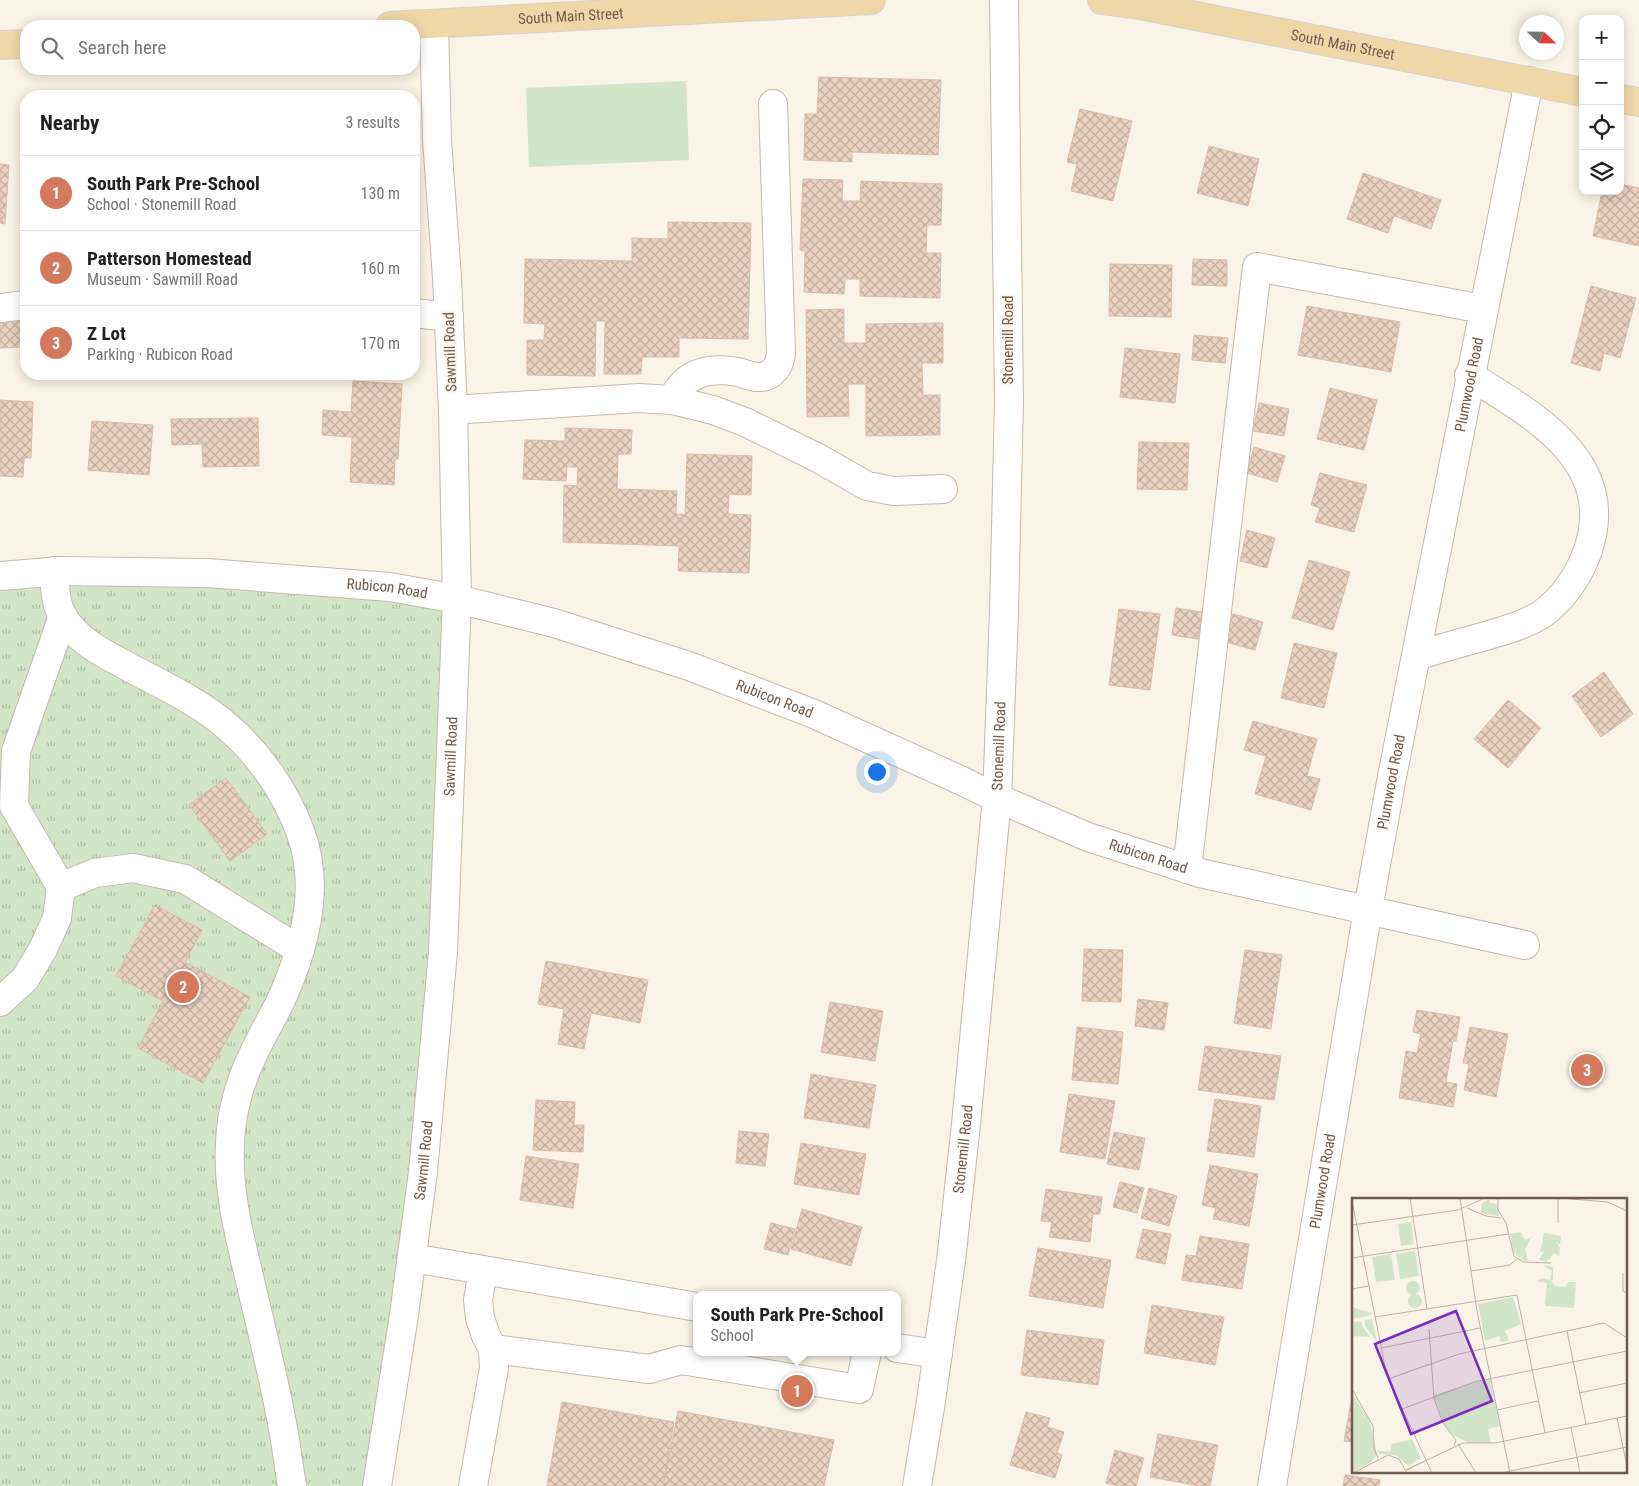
<!DOCTYPE html>
<html lang="en">
<head>
<meta charset="utf-8">
<style>
	:root { --surface:#fff; --page:#f2f2f2; --text:#202124; --muted:#757577; --line:#e0e0e0; --accent:#d4795c }
	body { margin:0; font-family:"Roboto Condensed",sans-serif; background:var(--page); color:var(--text) }
	.controls { position:absolute; right:15px; top:15px; display:grid; overflow:hidden; border-radius:10px; box-shadow:0 2px 12px #0003 }
	.controls button { width:45px; height:45px; display:grid; place-items:center; padding:0; border:0; border-bottom:1px solid var(--line); background:var(--surface); color:var(--text); font:25px sans-serif }
	.compass { position:absolute; left:1519px; top:15px; width:45px; height:45px; border-radius:50%; background:var(--surface); box-shadow:0 2px 12px #0003; rotate:112deg }
	.you { position:absolute; left:876px; top:771px; width:18px; height:18px; margin:-12px; border:4px solid #fff; border-radius:50%; background:#1a73e8; box-shadow:0 0 0 8px #1a73e833 }
	.badge { display:grid; place-items:center; width:32px; height:32px; border-radius:50%; background:var(--accent); color:#fff; font-size:16px; font-weight:700 }
	.pin { position:absolute; translate:-50% -50%; border:2px solid #fff; box-shadow:0 1px 5px #0006 }
	.popup { position:absolute; left:693px; top:1291px; width:208px; height:65px; box-sizing:border-box; display:grid; place-content:center; border-radius:10px; background:var(--surface); filter:drop-shadow(0 1px 4px #0005); font-size:16px; white-space:nowrap; color:var(--muted) }
	.popup b { font-size:19px; color:var(--text) }
	.popup::after { content:''; position:absolute; left:50%; top:100%; margin-left:-10px; border:10px solid transparent; border-top-color:var(--surface) }
	.list { margin:0; padding:0; list-style:none }
	h2 { display:flex; justify-content:space-between; align-items:center; height:65px; margin:0; padding:0 20px; font-size:21px }
	h2 small { font-size:16px; font-weight:400; color:var(--muted) }
	.list li { display:grid; grid-template-columns:32px 1fr auto; gap:15px; align-items:center; box-sizing:border-box; height:75px; padding:0 20px; border-top:1px solid var(--line) }
	.list b { display:block; font-size:19px; white-space:nowrap }
	.list p { margin:0; font-size:16px; white-space:nowrap; color:var(--muted) }
	.list em { font-size:16px; font-style:normal; color:var(--muted) }
	.icon { flex:none; width:28px; height:28px; fill:none; stroke:currentColor; stroke-width:2; stroke-linecap:round; stroke-linejoin:round }
	.map { position:relative; flex:none; width:1639px; height:1486px; overflow:hidden }
	.search { position:absolute; background:var(--surface); box-shadow:0 2px 12px #0003; left:20px; top:20px; width:400px; height:55px; display:flex; align-items:center; gap:12px; box-sizing:border-box; padding:0 18px; border-radius:20px; color:var(--muted); font-size:19px }
	.panel { position:absolute; background:var(--surface); box-shadow:0 2px 12px #0003; left:20px; top:90px; width:400px; height:290px; border-radius:20px }
	.map>svg:first-child { display:block }
	.grass { fill:#d3e5c7 }
	.park { fill:url(#park-tufts) }
	.building { fill:url(#building-cross-hatch); stroke:#dcbba5 }
	.lines { fill:none; stroke-linecap:round; stroke-linejoin:round }
	.minor-casing { stroke:#c7b9ad; stroke-width:30 }
	.major-casing { stroke:#d7d1ce; stroke-width:30 }
	.minor { stroke:#fff; stroke-width:28 }
	.major { stroke:#f0d7a8; stroke-width:28 }
	.labels { text-anchor:middle; dominant-baseline:central; stroke-width:4; stroke-linejoin:round; paint-order:stroke }
	.street-label { font-size:15px; fill:#705b4f; stroke:#fdf7ed }
	.inset-road { fill:none; stroke:#bfb1a5; stroke-width:1 }
	.view { fill:#7b2cbf; fill-opacity:0.15; stroke:#7b2cbf; stroke-width:2.5 }
	.inset-edge { fill:none; stroke:#705b4f; stroke-width:2.5 }
</style>
</head>
<body>
<div class="map">
<svg width="1639" height="1486" viewBox="0 0 1639 1486">
	<defs>
		<pattern id="park-tufts" width="24" height="20" patternUnits="userSpaceOnUse" patternTransform="scale(1.25)"><rect width="24" height="20" fill="#d3e5c7"/><path d="M3 7l-1-3M5 7V3M7 7l1-3M15 17l-1-3M17 17v-4M19 17l1-3" fill="none" stroke="#b0bda4"/></pattern>
		<pattern id="building-cross-hatch" width="8" height="8" patternUnits="userSpaceOnUse" patternTransform="scale(1.25)"><rect width="8" height="8" fill="#ead2c0"/><path d="M0 0l8 8M0 8l8-8" fill="none" stroke="#c2ad9e"/></pattern>
	</defs>
	<rect width="100%" height="100%" fill="#faf3e7"/>
	<polygon class="grass" points="686,81 689,160 529,167 526,88"/>
	<polygon class="park" points="0,576 457,599 443,952 377,1486 0,1486"/>
	<g class="building">
		<polygon points="819,77 941,80 938,155 852,152 852,162 804,160 805,114 817,114"/>
		<polygon points="1080,109 1132,121 1113,201 1071,191 1077,164 1067,162"/>
		<polygon points="1209,146 1259,159 1248,206 1197,193"/>
		<polygon points="0,164 9,165 5,224 0,223"/>
		<polygon points="1363,173 1441,200 1431,229 1394,216 1388,233 1347,219"/>
		<polygon points="803,179 843,180 842,201 860,201 861,181 942,184 941,225 927,225 926,253 941,253 940,298 860,296 860,279 845,279 844,294 804,292 805,251 800,250"/>
		<polygon points="1620,184 1639,188 1639,246 1593,236 1602,191 1620,191"/>
		<polygon points="668,222 751,223 748,339 679,338 679,357 642,357 641,374 604,374 605,321 596,321 595,376 527,375 527,340 544,340 545,324 524,323 525,259 632,261 632,238 668,239"/>
		<polygon points="1193,259 1227,260 1227,286 1192,285"/>
		<polygon points="1110,264 1172,265 1171,317 1109,316"/>
		<polygon points="1591,286 1636,298 1620,358 1604,353 1600,371 1571,363"/>
		<polygon points="1307,306 1400,322 1391,372 1298,355"/>
		<polygon points="844,309 844,343 866,343 866,324 943,323 943,363 922,363 923,395 940,395 940,435 866,436 866,384 848,384 849,416 807,417 806,310"/>
		<polygon points="0,313 20,313 21,347 0,348"/>
		<polygon points="1194,335 1228,338 1225,363 1192,360"/>
		<polygon points="1125,348 1180,354 1175,403 1120,397"/>
		<polygon points="353,381 402,384 398,459 395,459 394,485 350,482 352,437 322,435 323,410 351,412"/>
		<polygon points="1330,388 1377,400 1364,450 1317,439"/>
		<polygon points="0,400 33,402 31,458 24,458 23,477 0,476"/>
		<polygon points="1259,403 1289,409 1284,436 1253,431"/>
		<polygon points="258,418 259,466 203,467 202,444 172,445 171,419"/>
		<polygon points="92,421 153,425 149,475 88,470"/>
		<polygon points="565,428 632,430 631,454 618,454 617,489 677,491 676,514 685,515 687,454 752,456 751,495 729,494 728,514 751,515 749,573 678,571 679,546 563,542 564,485 577,486 578,467 567,467 566,481 523,479 525,440 565,441"/>
		<polygon points="1139,442 1189,443 1187,490 1137,489"/>
		<polygon points="1254,447 1285,456 1277,482 1247,473"/>
		<polygon points="1320,473 1367,485 1354,532 1315,522 1320,508 1311,505"/>
		<polygon points="1247,530 1275,538 1267,568 1240,561"/>
		<polygon points="1309,560 1350,572 1333,630 1292,618"/>
		<polygon points="1176,608 1202,612 1198,639 1172,635"/>
		<polygon points="1119,609 1160,614 1150,690 1109,685"/>
		<polygon points="1233,614 1263,622 1255,650 1225,642"/>
		<polygon points="1294,643 1337,653 1324,708 1281,698"/>
		<polygon points="1604,672 1633,714 1601,737 1572,696"/>
		<polygon points="1508,700 1541,728 1508,768 1474,739"/>
		<polygon points="1253,721 1317,739 1307,776 1320,779 1311,810 1255,794 1266,756 1244,750"/>
		<polygon points="226,778 267,834 230,861 189,805"/>
		<polygon points="155,905 202,930 185,962 250,997 203,1083 138,1048 163,1001 116,976"/>
		<polygon points="1084,949 1123,950 1121,1002 1082,1001"/>
		<polygon points="1245,950 1282,955 1271,1029 1234,1023"/>
		<polygon points="546,961 648,980 640,1023 591,1013 584,1049 558,1044 564,1009 538,1004"/>
		<polygon points="1138,999 1168,1003 1164,1030 1135,1026"/>
		<polygon points="830,1002 883,1011 875,1061 821,1052"/>
		<polygon points="1417,1010 1460,1017 1456,1041 1453,1041 1446,1082 1457,1084 1453,1107 1399,1098 1406,1051 1417,1053 1421,1034 1413,1032"/>
		<polygon points="1077,1027 1123,1032 1118,1084 1072,1080"/>
		<polygon points="1470,1027 1508,1034 1496,1097 1464,1090 1469,1064 1463,1063"/>
		<polygon points="1205,1046 1281,1056 1274,1100 1198,1090"/>
		<polygon points="811,1074 876,1085 869,1128 804,1118"/>
		<polygon points="1069,1094 1115,1101 1105,1159 1060,1152"/>
		<polygon points="1215,1099 1261,1106 1254,1157 1207,1151"/>
		<polygon points="536,1100 575,1102 574,1125 584,1125 583,1152 533,1150"/>
		<polygon points="739,1131 769,1134 765,1166 736,1163"/>
		<polygon points="1114,1132 1145,1138 1139,1170 1107,1164"/>
		<polygon points="801,1143 866,1154 859,1195 794,1184"/>
		<polygon points="526,1156 579,1164 573,1208 520,1200"/>
		<polygon points="1210,1165 1258,1174 1249,1226 1213,1219 1216,1208 1202,1205"/>
		<polygon points="1120,1182 1144,1188 1137,1213 1113,1207"/>
		<polygon points="1149,1188 1177,1196 1169,1226 1141,1218"/>
		<polygon points="1046,1189 1102,1197 1100,1214 1093,1214 1090,1242 1049,1237 1052,1222 1041,1221"/>
		<polygon points="802,1209 862,1227 851,1266 791,1249"/>
		<polygon points="771,1223 795,1229 788,1255 764,1249"/>
		<polygon points="1143,1229 1171,1234 1165,1264 1136,1258"/>
		<polygon points="1200,1236 1249,1244 1242,1289 1182,1280 1186,1255 1196,1256"/>
		<polygon points="1038,1248 1111,1260 1103,1308 1029,1296"/>
		<polygon points="1152,1305 1224,1317 1215,1365 1144,1353"/>
		<polygon points="1027,1330 1104,1340 1098,1385 1021,1375"/>
		<polygon points="1353,1391 1353,1442 1344,1441"/>
		<polygon points="562,1402 674,1422 663,1486 547,1486"/>
		<polygon points="678,1411 834,1440 824,1486 663,1486"/>
		<polygon points="1026,1412 1050,1418 1047,1427 1064,1432 1057,1453 1062,1455 1055,1478 1010,1465"/>
		<polygon points="1158,1434 1218,1445 1210,1486 1199,1486 1150,1477"/>
		<polygon points="1115,1450 1144,1458 1136,1486 1119,1486 1106,1483"/>
		<polygon points="1345,1475 1380,1480 1379,1486 1343,1486"/>
	</g>
	<g class="lines">
		<defs>
			<g id="minor">
				<polyline points="0,308 26,305"/>
				<polyline points="414,313 449,317"/>
				<path d="M672 400C685 372 709 367 738 372 745 374 754 378 761 377 774 376 780 364 781 353L773 104"/>
				<polyline points="453,410 639,398 672,400 713,410 745,422 818,458 867,486 894,491 943,489"/>
				<path d="M54 571C55 587 55 603 63 617 77 640 102 653 125 665 160 684 199 701 229 728 260 755 286 793 300 831 320 883 306 942 285 991 276 1013 262 1034 252 1057 239 1083 231 1115 230 1143 227 1192 241 1242 252 1289 262 1332 273 1375 281 1418 286 1441 288 1463 292 1486"/>
				<path id="s1" d="M0 576 61 571 207 573 390 587 457 599 554 623 689 666 814 714 960 780 997 798 1088 837 1200 873 1525 945"/>
				<path d="M1416 656C1439 649 1463 642 1486 636 1505 630 1525 625 1542 614 1563 599 1580 574 1588 550 1618 460 1532 415 1469 375"/>
				<polyline points="1187,869 1257,267 1483,309"/>
				<polyline points="61,887 95,873 133,868 185,879 300,950"/>
				<polyline points="0,1002 25,979 43,949 57,918 61,887 14,806 16,751 63,616"/>
				<polyline points="412,1258 483,1270 478,1300 480,1318 486,1336 493,1349 494,1368 473,1486"/>
				<polyline points="483,1270 697,1307"/>
				<polyline points="897,1348 938,1354"/>
				<polyline points="493,1349 649,1369 681,1360 859,1389 867,1352"/>
				<path id="s2" d="M377 1486 404 1315 423 1172 443 952 457 599 453 410 447 278 437 140 434 24"/>
				<path id="s3" d="M917 1486 931 1401 951 1261 966 1124 997 798 1004 612 1009 402 1004 0"/>
				<path id="s4" d="M1272 1486 1368 909 1391 782 1529 81"/>
			</g>
			<g id="major">
				<path id="s5" d="M1102 0 1140 5 1583 92"/>
				<path id="s6" d="M390 26 871 0"/>
				<polyline points="0,45 26,44"/>
				<polyline points="1620,99 1639,102"/>
			</g>
		</defs>
		<use href="#minor" class="minor-casing"/>
		<use href="#major" class="major-casing"/>
		<use href="#minor" class="minor"/>
		<use href="#major" class="major"/>
	</g>
	<g class="labels">
		<g class="street-label">
			<text stroke="none"><textPath href="#s6" startOffset="181">South Main Street</textPath></text>
			<text stroke="none"><textPath href="#s5" startOffset="245">South Main Street</textPath></text>
			<text transform="translate(1008 340) rotate(-90)">Stonemill Road</text>
			<text transform="translate(450 352) rotate(-92)">Sawmill Road</text>
			<text stroke="none"><textPath href="#s4" startOffset="1119">Plumwood Road</textPath></text>
			<text stroke="none"><textPath href="#s1" startOffset="388">Rubicon Road</textPath></text>
			<text stroke="none"><textPath href="#s1" startOffset="792">Rubicon Road</textPath></text>
			<text stroke="none"><textPath href="#s3" startOffset="745">Stonemill Road</textPath></text>
			<text stroke="none"><textPath href="#s2" startOffset="734">Sawmill Road</textPath></text>
			<text stroke="none"><textPath href="#s4" startOffset="714">Plumwood Road</textPath></text>
			<text stroke="none"><textPath href="#s1" startOffset="1198">Rubicon Road</textPath></text>
			<text stroke="none"><textPath href="#s3" startOffset="340">Stonemill Road</textPath></text>
			<text stroke="none"><textPath href="#s2" startOffset="329">Sawmill Road</textPath></text>
			<text stroke="none"><textPath href="#s4" startOffset="309">Plumwood Road</textPath></text>
		</g>
	</g>
	<g transform="translate(1352 1198)">
		<rect width="275" height="275" fill="#faf3e7"/>
		<path d="M137 1 138 5 145 6 147 18 129 15 130 5ZM59 24 62 46 49 48 46 26ZM169 34 173 42 180 39 173 51 176 63 168 62 173 55 167 61 161 52 158 36ZM192 35 209 38 208 46 204 44 208 50 207 58 202 55 195 64 187 62 192 53 188 54ZM63 53 67 78 48 81 44 56ZM39 56 43 82 24 84 20 59ZM190 67 201 69V82H199L203 88 214 89 216 84H224L222 110 193 108 195 85 185 83 190 80 198 82 200 73ZM161 99 169 126 153 133 157 142 149 144 147 138 133 143 126 106ZM0 109 19 115 20 117 0 121ZM20 121 25 144 13 128V122ZM9 123 11 129 18 139 0 138V124ZM0 195 18 224 25 257 17 266 0 274ZM60 241 69 260 56 268 44 257 27 256 25 252 38 254 40 246Z" fill="#d3e5c7"/>
		<path d="M54 90a7 7 0 1 1 14 0a7 7 0 1 1-14 0ZM56 103a7 7 0 1 1 14 0a7 7 0 1 1-14 0ZM138 180 148 228 136 231 139 245H117L101 237 93 228 81 197Z" fill="#d3e5c7"/>
		<path class="inset-road" d="M58 0 75 111M108 0 125 113 158 275M146 0V12L154 25 162 58 171 64 199 65M206 0V25M207 0 256 4 275 13M0 3 35 178 80 275M115 10 134 18 149 20M0 27 106 12 133 0M0 60 156 36M119 73 158 67 165 61M271 75V93L275 95M0 91 17 88M23 119 165 97 193 235M77 131 82 201 91 225 104 242 102 248M215 133 234 226M29 150 128 130M36 181 107 156 252 125 275 140M0 191 21 228 22 250 26 260M227 195 275 185M50 211 122 184 275 153M145 212 186 203M265 220 275 268M219 229 228 275M106 246 124 275M54 272 111 245H143L275 218M54 272 73 263M1 275 36 257 47 261 55 275M149 275 275 249"/>
		<path class="view" d="M104 113 140 203 59 236 23 146Z"/>
		<rect width="275" height="275" class="inset-edge"/>
	</g>
</svg>
<div class="controls">
<button>+</button>
<button>−</button>
<button><svg class="icon" aria-label="locate" viewBox="0 0 24 24"><circle cx="12" cy="12" r="6"/><path d="M12 2v4M12 18v4M2 12h4M18 12h4"/></svg></button>
<button><svg class="icon" aria-label="layers" viewBox="0 0 24 24"><path d="M12 4l9 5-9 5-9-5zM3 14l9 5 9-5"/></svg></button>
</div>
<svg class="compass" viewBox="-18 -18 36 36"><path d="M0-13l5 13h-10z" fill="#e53935"/><path d="M0 13l5-13h-10z" fill="#757577"/></svg>
<div class="you"></div>
<div class="pin badge" style="left:797px;top:1391px">1</div>
<div class="popup"><b>South Park Pre-School</b>School</div>
<div class="pin badge" style="left:183px;top:987px">2</div>
<div class="pin badge" style="left:1587px;top:1070px">3</div>
<div class="search"><svg class="icon" aria-label="search" viewBox="0 0 24 24"><circle cx="10" cy="10" r="6"/><path d="M15 15l6 6"/></svg>Search here</div>
<section class="panel">
<h2>Nearby<small>3 results</small></h2>
<ul class="list">
<li><span class="badge">1</span><div><b>South Park Pre-School</b><p>School · Stonemill Road</p></div><em>130 m</em></li>
<li><span class="badge">2</span><div><b>Patterson Homestead</b><p>Museum · Sawmill Road</p></div><em>160 m</em></li>
<li><span class="badge">3</span><div><b>Z Lot</b><p>Parking · Rubicon Road</p></div><em>170 m</em></li>
</ul>
</section>
</div>
</body>
</html>
